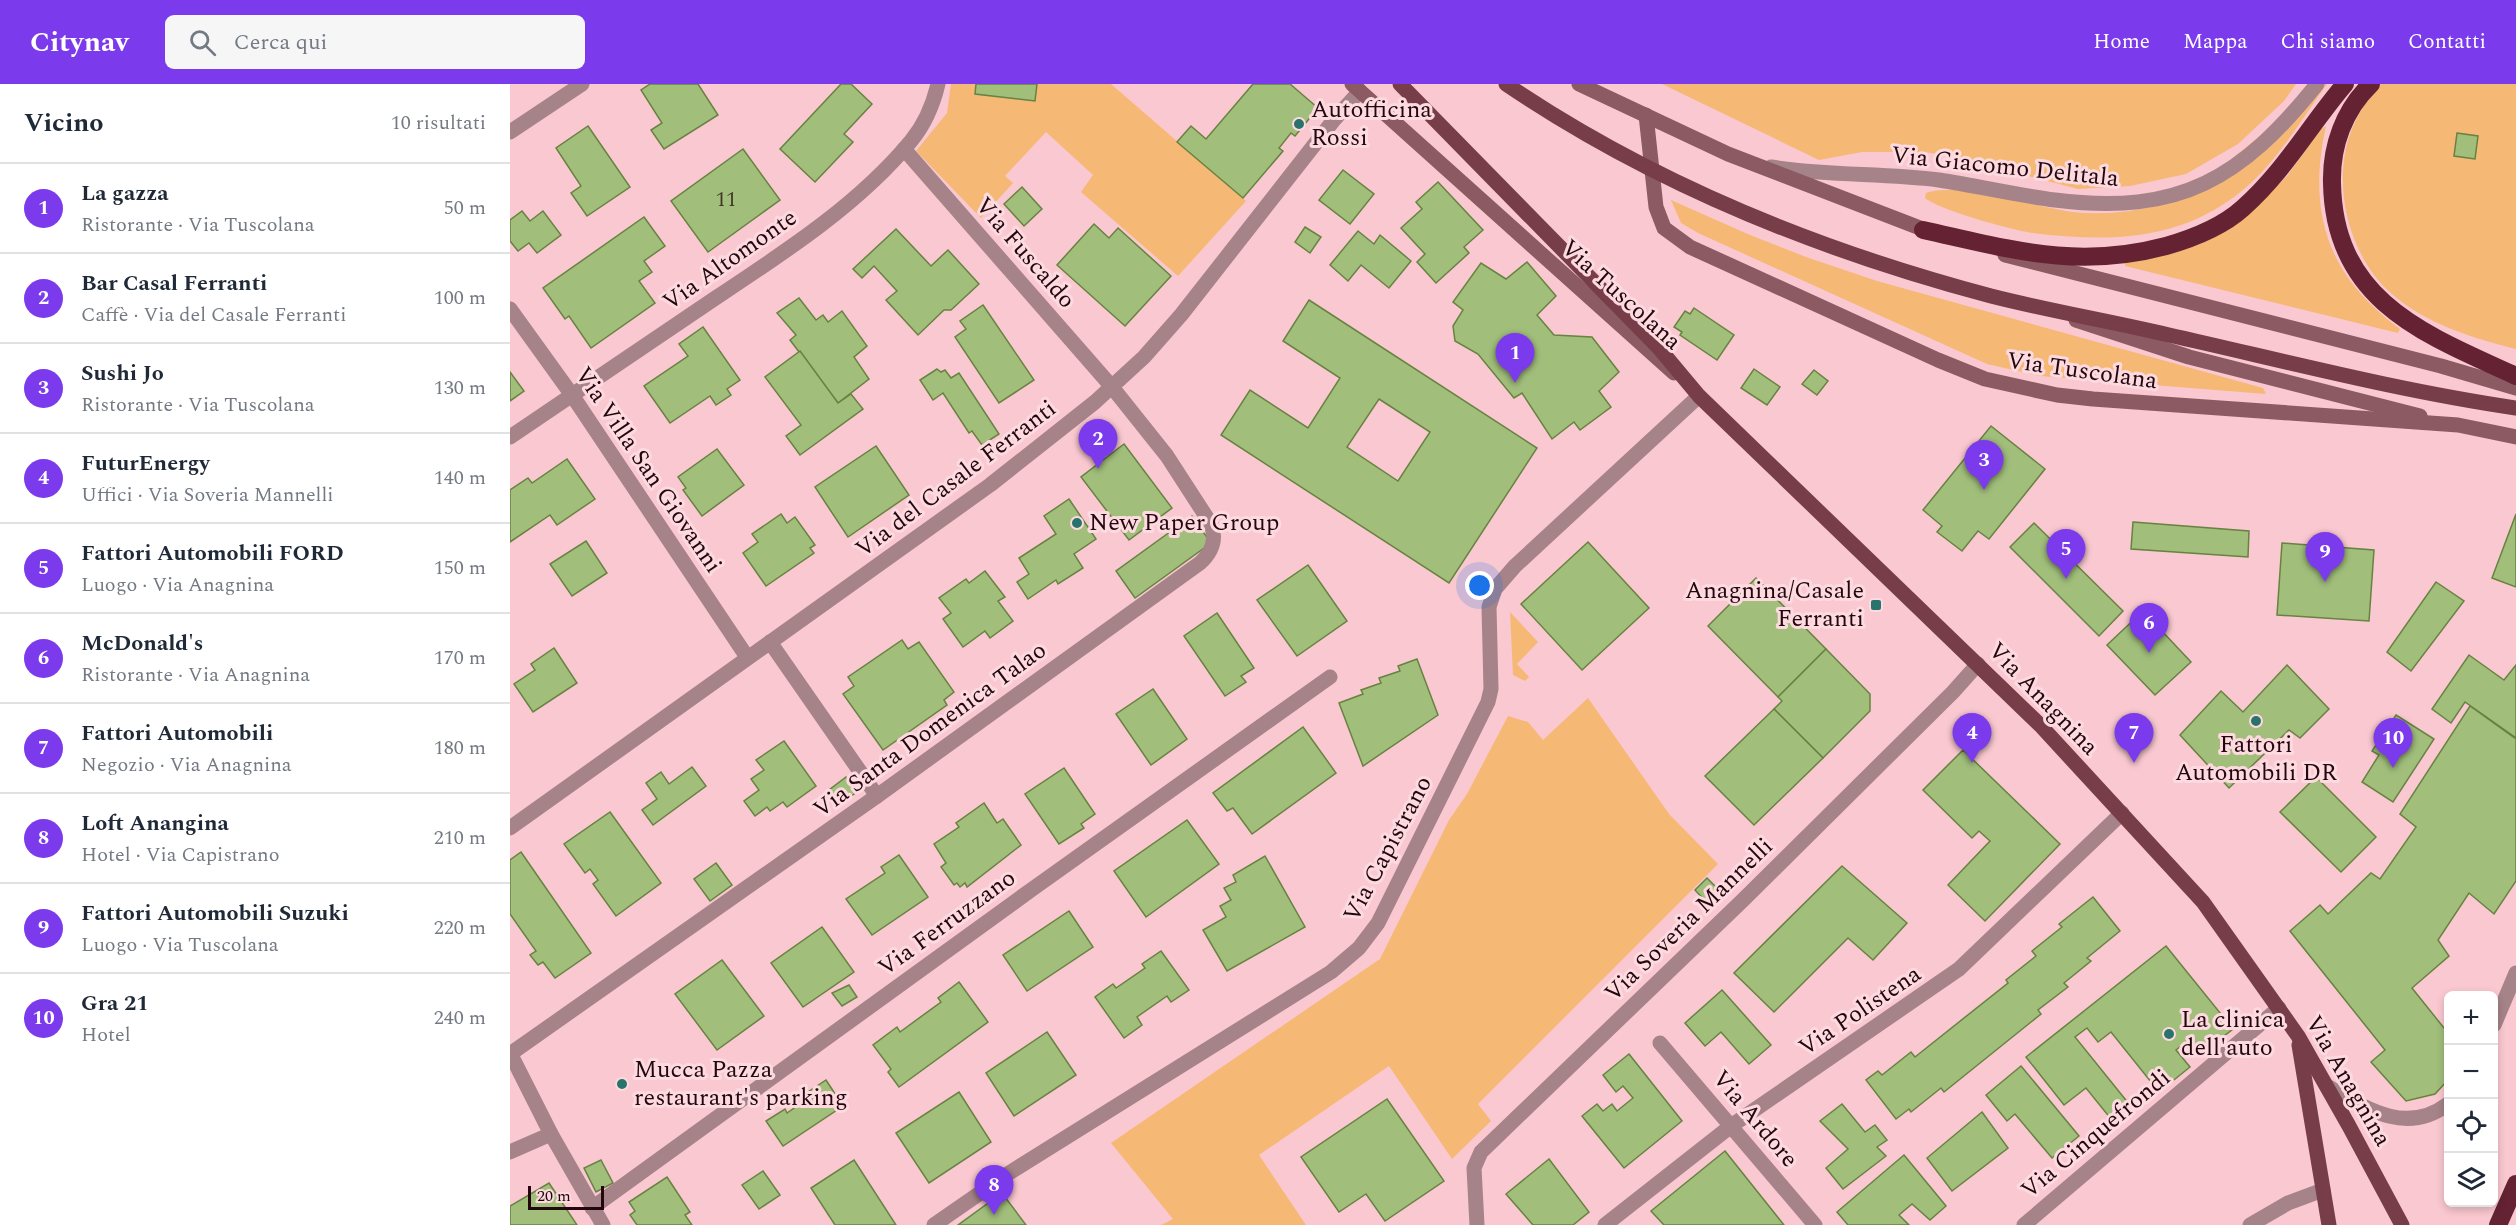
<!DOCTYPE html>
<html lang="it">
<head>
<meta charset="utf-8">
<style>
	:root { --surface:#fff; --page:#f6f6f7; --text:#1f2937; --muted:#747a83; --line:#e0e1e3; --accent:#7c3aed }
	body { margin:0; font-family:Spectral,serif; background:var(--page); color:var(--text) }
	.controls { position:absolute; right:18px; bottom:18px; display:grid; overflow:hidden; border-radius:9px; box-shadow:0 3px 9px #0003 }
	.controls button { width:54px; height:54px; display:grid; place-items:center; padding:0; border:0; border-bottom:2px solid var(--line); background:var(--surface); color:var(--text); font:30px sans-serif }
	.scale { position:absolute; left:18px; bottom:15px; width:76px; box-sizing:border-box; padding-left:6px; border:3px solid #23070e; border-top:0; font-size:16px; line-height:21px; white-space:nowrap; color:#23070e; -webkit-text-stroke:4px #fcdadf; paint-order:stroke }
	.you { position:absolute; left:970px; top:502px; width:21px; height:21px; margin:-15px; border:4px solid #fff; border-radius:50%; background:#1a73e8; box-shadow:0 0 0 9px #1a73e833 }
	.badge { display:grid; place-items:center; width:39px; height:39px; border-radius:50%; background:var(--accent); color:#fff; font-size:20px; font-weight:700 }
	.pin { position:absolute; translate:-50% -50px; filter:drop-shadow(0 2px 3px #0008) }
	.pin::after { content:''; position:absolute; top:32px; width:21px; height:18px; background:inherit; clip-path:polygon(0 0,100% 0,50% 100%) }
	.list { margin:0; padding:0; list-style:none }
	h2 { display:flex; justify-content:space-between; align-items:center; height:78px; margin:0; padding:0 24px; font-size:26px }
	h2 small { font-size:20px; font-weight:400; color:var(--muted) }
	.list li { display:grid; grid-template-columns:39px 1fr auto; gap:18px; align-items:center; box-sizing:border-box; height:90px; padding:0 24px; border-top:2px solid var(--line) }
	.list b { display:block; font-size:22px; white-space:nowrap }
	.list p { margin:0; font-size:20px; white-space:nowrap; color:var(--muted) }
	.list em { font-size:20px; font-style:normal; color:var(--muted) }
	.icon { flex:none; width:33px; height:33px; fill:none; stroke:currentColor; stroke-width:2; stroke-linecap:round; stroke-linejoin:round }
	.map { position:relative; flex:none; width:2006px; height:1141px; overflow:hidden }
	header { display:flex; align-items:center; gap:36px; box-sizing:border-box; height:84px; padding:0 30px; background:var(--accent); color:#fff }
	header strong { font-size:28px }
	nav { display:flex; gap:33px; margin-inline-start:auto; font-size:21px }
	.search { width:420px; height:54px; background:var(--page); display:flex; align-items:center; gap:15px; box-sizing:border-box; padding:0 21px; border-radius:9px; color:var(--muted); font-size:22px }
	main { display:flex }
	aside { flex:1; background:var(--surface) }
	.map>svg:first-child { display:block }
	.green { fill:#f6b875 }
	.building { fill:#a1be7b; stroke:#688241; stroke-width:1.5; fill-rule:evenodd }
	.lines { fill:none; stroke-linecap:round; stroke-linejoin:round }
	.minor { stroke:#a68388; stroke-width:15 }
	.tertiary { stroke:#a68388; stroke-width:15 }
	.secondary { stroke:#8b5a63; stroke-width:15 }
	.primary { stroke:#773d49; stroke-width:15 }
	.motorway { stroke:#642233; stroke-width:18 }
	.poi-dot { fill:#2a736c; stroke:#fcdadf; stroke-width:2 }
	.labels { text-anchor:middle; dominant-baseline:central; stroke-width:6; stroke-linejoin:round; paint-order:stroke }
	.number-label { font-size:21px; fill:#423529 }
	.poi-label { font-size:24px; fill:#23070e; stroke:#fcdadf; text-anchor:start }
	.street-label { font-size:24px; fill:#23070e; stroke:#fcdadf }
</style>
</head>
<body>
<header>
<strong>Citynav</strong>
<div class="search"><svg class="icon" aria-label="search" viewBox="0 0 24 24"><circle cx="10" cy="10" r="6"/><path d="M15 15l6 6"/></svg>Cerca qui</div>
<nav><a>Home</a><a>Mappa</a><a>Chi siamo</a><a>Contatti</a></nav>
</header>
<main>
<aside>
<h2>Vicino<small>10 risultati</small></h2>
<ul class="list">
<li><span class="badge">1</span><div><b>La gazza</b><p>Ristorante · Via Tuscolana</p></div><em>50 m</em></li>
<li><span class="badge">2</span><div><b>Bar Casal Ferranti</b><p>Caffè · Via del Casale Ferranti</p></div><em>100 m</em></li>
<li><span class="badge">3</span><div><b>Sushi Jo</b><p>Ristorante · Via Tuscolana</p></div><em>130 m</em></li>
<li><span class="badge">4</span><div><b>FuturEnergy</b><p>Uffici · Via Soveria Mannelli</p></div><em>140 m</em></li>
<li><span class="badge">5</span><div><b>Fattori Automobili FORD</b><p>Luogo · Via Anagnina</p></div><em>150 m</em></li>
<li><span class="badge">6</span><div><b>McDonald's</b><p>Ristorante · Via Anagnina</p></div><em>170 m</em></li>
<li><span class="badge">7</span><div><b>Fattori Automobili</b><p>Negozio · Via Anagnina</p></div><em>180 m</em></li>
<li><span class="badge">8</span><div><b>Loft Anangina</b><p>Hotel · Via Capistrano</p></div><em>210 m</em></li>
<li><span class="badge">9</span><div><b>Fattori Automobili Suzuki</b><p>Luogo · Via Tuscolana</p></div><em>220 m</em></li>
<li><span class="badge">10</span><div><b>Gra 21</b><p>Hotel</p></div><em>240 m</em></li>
</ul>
</aside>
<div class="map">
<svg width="2006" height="1141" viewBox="0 0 2006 1141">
	<rect width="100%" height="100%" fill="#fac8d0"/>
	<g class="green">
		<polygon points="441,0 466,0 465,10 525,17 527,0 601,0 736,117 668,192 571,108 583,91 536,48 495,92 503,99 471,134 406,67 437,29"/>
		<polygon points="1152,0 1786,0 1774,17 1728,60 1676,90 1620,102 1568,105 1450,74 1415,68 1352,68 1309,76"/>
		<path d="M1814 0H1817C1793 33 1772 70 1742 98 1678 157 1604 159 1523 149 1502 146 1429 126 1415 114L1416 109C1443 97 1531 124 1563 128 1600 132 1637 126 1672 115Z"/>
		<path d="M1870 0H2006V265C1963 254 1916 240 1882 210 1843 177 1825 114 1836 64 1841 40 1855 18 1870 0Z"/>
		<path d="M1816 42C1797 128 1817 192 1890 245L1888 249 1615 182V178L1739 129 1777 92 1810 46Z"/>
		<polygon points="1161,116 1240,151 1296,173 1367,197 1753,304 1756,310 1530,292 1477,280 1188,149 1171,139"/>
		<polygon points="1000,528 1028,558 1007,580 1019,593 1015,597 1003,591"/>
		<polygon points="1078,614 1159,730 1208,780 968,1020 981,1037 942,1075 879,982 749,1071 796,1141 651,1141 663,1135 601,1059 870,875 939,736 957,710 998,632 1018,638 1033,656"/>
	</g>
	<g class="building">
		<polygon points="140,0 188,0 208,31 154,65 141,46 152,39 131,6"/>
		<polygon points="331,0 341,0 362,20 334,50 343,58 305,98 270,65"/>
		<polygon points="466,0 527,0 525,17 465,10"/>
		<polygon points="743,0 780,0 808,24 785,52 781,49 769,64 773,67 733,114 667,58 681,42 696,55"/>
		<polygon points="78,42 120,103 77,132 61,109 71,102 46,64"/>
		<polygon points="1947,49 1968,52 1965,75 1944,72"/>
		<polygon points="233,65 270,116 198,168 161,117"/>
		<polygon points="833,86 864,110 840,140 809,116"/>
		<polygon points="928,98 973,146 954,163 959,169 926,199 907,178 915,170 891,144 912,125 906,118"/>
		<polygon points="512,103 532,125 514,142 494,120"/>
		<polygon points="12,127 20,137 33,127 51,151 27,169 19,159 8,167 0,157 0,136"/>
		<polygon points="134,133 155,162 134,177 142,188 129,197 145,219 81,264 59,232 55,235 33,204"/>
		<polygon points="584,140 599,154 608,144 661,192 615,242 547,181"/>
		<polygon points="795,143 811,153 800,169 785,158"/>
		<polygon points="386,145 421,182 438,166 469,200 441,226 434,226 408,251 376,216 387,207 364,182 352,194 343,185"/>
		<polygon points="848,147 864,160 870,151 901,177 879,204 851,181 838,197 820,181"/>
		<polygon points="1017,178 1046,212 1027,231 1044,251 1082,253 1109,288 1089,307 1101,323 1070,346 1064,338 1042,355 1012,309 1004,314 968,270 945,257 943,242 953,226 943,218 971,179 996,195"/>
		<polygon points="289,214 306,236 313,231 318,238 332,227 357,262 344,273 359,295 328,319 280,256 286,251 267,229"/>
		<path d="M799 216 1027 364 939 499 711 351 740 306 798 344 830 294 773 257ZM869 315 920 348 888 397 837 363Z"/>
		<polygon points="473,221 524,296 489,319 445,253 456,245 450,237"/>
		<polygon points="1184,224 1224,251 1207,276 1170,251 1172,248 1164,243 1175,227 1180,230"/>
		<polygon points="193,243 230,296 217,305 221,311 206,321 200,312 160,339 134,302 178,272 169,260"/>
		<polygon points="290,267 328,319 341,310 353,325 290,371 276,352 291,341 255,293"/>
		<polygon points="427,285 431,288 435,286 441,294 449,289 489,350 472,361 462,347 459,349 433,309 423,316 410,296"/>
		<polygon points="1244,285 1270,303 1257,321 1231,304"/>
		<polygon points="1304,286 1318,297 1307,311 1292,300"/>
		<polygon points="0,288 14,307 0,317"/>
		<polygon points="1481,342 1535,385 1479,455 1468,447 1452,467 1427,448 1432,442 1413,426"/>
		<polygon points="614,360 662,424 619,456 571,393"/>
		<polygon points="366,362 399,411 338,453 305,403"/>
		<polygon points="207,365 234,401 192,432 173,406 176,404 168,393"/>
		<polygon points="57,375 85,415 47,441 40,431 0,458 0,406 18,394 22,399"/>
		<polygon points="559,415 586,455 564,470 573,484 548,500 546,496 518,515 507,498 519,490 509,474 546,450 534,432"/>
		<polygon points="271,430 277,439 285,433 305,461 300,464 304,469 256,502 233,469 248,458 242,450"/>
		<polygon points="2006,430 2006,503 1982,494"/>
		<polygon points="682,432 701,459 625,514 606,487"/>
		<polygon points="1623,438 1739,447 1738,473 1621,465"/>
		<polygon points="1524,439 1613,527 1589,552 1500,463"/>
		<polygon points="76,457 97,489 62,512 40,480"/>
		<polygon points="1078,458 1139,524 1072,586 1011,520"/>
		<polygon points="1772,459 1864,466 1859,537 1767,531"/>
		<polygon points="798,481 837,537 787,572 747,516"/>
		<polygon points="475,487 495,513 488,517 503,537 480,554 475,547 453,563 433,535 441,529 429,514 456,495 459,499"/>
		<polygon points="1246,494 1316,565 1268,613 1198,542"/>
		<polygon points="1926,498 1954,517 1901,587 1877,568"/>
		<polygon points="1633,527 1681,578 1645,611 1597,561"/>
		<polygon points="707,529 744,584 731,592 736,598 715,612 674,552"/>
		<polygon points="392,556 398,565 409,558 444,608 434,616 437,621 373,666 333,610 344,602 338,593"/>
		<polygon points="44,564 67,599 23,628 4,600 25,586 21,580"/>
		<polygon points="1316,565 1360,610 1360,627 1313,674 1264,625 1272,617 1268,613"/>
		<polygon points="1959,571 1994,596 2006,581 2006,654 1955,618 1941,639 1922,625"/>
		<polygon points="907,575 928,631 853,682 829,619 853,610 851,606 871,599 869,594 890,587 888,582"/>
		<polygon points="1777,581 1819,625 1790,654 1779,646 1719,704 1670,651 1711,607 1733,628"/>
		<polygon points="643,605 677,655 641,681 606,630"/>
		<polygon points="1960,622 2006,655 2006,797 1984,830 1959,809 1928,856 1939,872 1902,904 1938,949 1938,996 1925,1010 1896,1017 1861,978 1875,966 1780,847 1810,821 1818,830 1861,789 1870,795 1906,743 1890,730"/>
		<polygon points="1264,625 1313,674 1244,741 1195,692"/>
		<polygon points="1886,631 1924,655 1883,718 1852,698 1869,671 1862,667"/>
		<polygon points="793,643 826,689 742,750 723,724 717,727 703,709"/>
		<polygon points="274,657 306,702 277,723 273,718 260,727 257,723 245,732 234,717 249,706 241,695 254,686 246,676"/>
		<polygon points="1453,666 1550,760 1475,837 1438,801 1480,757 1469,747 1462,754 1413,706"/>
		<polygon points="182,683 196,702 143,741 132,726 147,715 136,699 151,688 159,700"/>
		<polygon points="554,684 585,730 571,740 574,744 549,760 515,710"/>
		<polygon points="336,693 347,708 329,720 319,706"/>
		<polygon points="1806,693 1866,753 1831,788 1770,728"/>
		<polygon points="474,719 487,739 493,735 511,761 457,803 455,799 450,803 447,799 444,801 431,783 436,779 424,760 449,743 446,739"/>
		<polygon points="100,728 151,799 106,832 83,800 88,796 80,785 75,789 54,760"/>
		<polygon points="677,736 709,780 636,833 604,787"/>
		<polygon points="11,768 81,869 45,894 33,878 28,881 20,871 26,867 0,830 0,776"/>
		<polygon points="389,771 418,813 362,851 336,815 375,789 371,783"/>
		<polygon points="755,772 795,843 717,887 693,846 716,833 710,822 721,816 714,804 726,798 723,791"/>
		<polygon points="206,779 222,801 200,817 184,795"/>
		<polygon points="1332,782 1397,839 1363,876 1338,854 1264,928 1224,889"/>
		<polygon points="1197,794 1211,808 1199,821 1185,806"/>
		<polygon points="1583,813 1610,847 1577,874 1581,877 1554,899 1558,903 1528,926 1531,930 1434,1008 1431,1004 1401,1028 1399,1025 1386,1035 1356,996 1368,987 1372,991 1401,968 1405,973 1498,899 1496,896 1526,872 1522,867 1552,843 1549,840"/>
		<polygon points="559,827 583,863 517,907 493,871"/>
		<polygon points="312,843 344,888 293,923 261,879"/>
		<polygon points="1656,862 1723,945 1689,971 1678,956 1666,966 1680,983 1649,1008 1601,948 1588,958 1577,944 1565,953 1619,1020 1601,1035 1576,1004 1554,1021 1516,973"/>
		<polygon points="651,867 679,906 661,918 657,912 627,933 632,941 614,954 585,913 603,900 606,904 635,884 632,880"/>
		<polygon points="212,876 254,932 207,966 165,910"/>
		<polygon points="449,898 478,938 389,1003 378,988 381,985 363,961 387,943 390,948 431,918 428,914"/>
		<polygon points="339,901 347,913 332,922 322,909"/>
		<polygon points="1212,906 1261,961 1239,980 1211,948 1195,962 1175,939"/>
		<polygon points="537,948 566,991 504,1032 476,989"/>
		<polygon points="1119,970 1172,1037 1114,1084 1072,1032 1087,1020 1093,1027 1102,1020 1107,1027 1123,1014 1113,1002 1106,1008 1093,991"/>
		<polygon points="1511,982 1569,1052 1542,1074 1505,1030 1497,1037 1476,1011"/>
		<polygon points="316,996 333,1022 273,1062 256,1037 275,1025 277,1029 301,1012 298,1008"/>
		<polygon points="449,1008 481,1058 419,1099 386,1049"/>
		<polygon points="877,1015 934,1097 875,1137 856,1110 829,1128 791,1073"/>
		<polygon points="1332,1020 1355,1048 1365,1041 1377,1056 1367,1063 1376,1072 1333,1105 1316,1084 1338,1065 1310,1037"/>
		<polygon points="1472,1028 1498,1064 1442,1107 1417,1074"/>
		<polygon points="1215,1067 1274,1141 1154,1141 1141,1127"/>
		<polygon points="1394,1071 1436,1122 1420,1136 1402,1120 1389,1131 1399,1141 1338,1141 1327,1128"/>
		<polygon points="1039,1075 1079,1128 1063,1141 1023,1141 996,1110"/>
		<polygon points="91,1076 103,1099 86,1108 74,1084"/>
		<polygon points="344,1076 386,1141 325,1141 301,1104"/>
		<polygon points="253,1087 270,1111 249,1125 232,1101"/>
		<polygon points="157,1093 180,1128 175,1131 182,1141 127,1141 120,1131 125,1127 119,1118"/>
		<polygon points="39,1099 67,1141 0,1141 0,1122"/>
		<polygon points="492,1109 516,1141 448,1141"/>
	</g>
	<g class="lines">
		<g class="minor">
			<polyline points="0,48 72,0"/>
			<path d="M1261 83C1317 92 1373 89 1429 96 1468 102 1506 111 1545 116 1670 132 1732 94 1807 0"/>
			<polyline points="0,225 62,311 237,573"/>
			<path d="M0 353C69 306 138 260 207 213 275 168 349 120 401 57 415 40 423 21 428 0"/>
			<polyline points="260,558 367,712"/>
			<polyline points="1150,959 1305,1141"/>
			<polyline points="0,969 41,1050 93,1141"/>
			<path d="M0 970 367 712 690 479C702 468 707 456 701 440L657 372 602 303 394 65"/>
			<polyline points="0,1068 41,1050"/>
			<polyline points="82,1124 521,806 820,593"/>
			<polyline points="424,1141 499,1089 821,888 849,864 868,839 978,618 981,605 979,523 985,505 1005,482 1189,312"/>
			<polyline points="967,1141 964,1084 971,1068 1233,816 1443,608 1468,580"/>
			<polyline points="1095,1141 1221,1042 1449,885 1612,729"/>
			<polyline points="1514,1141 1769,924"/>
			<polyline points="1740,1141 1778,1119 1813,1106"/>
		</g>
		<g class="tertiary">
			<polyline points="0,744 480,401 585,318 634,273 671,231 823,37 850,7"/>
			<polyline points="1984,941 2006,889"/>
			<path d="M1817 1002C1855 1024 1896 1052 1938 1020"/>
		</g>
		<g class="secondary">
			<polyline points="842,0 1164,289"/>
			<polyline points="1069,0 1218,70 1423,149"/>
			<polyline points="1136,31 1146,123 1154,144 1180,163 1428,276 1475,295 1547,311 1583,315 1948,341 2006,353"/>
			<polyline points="1495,171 1931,282 2006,304"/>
			<polyline points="1566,236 1679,273 1910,332"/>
		</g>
		<g class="primary">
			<polyline points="890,0 1148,263 1189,312 1530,641 1693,818 1788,952 1839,1042 1892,1141"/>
			<path d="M996 0C1142 99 1311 167 1481 212 1540 227 1600 237 1659 251 1775 277 1889 307 2006 324"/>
			<polyline points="1789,961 1819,1141"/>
		</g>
		<g class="motorway">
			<path d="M1861 0C1834 26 1821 62 1822 99 1824 217 1914 250 2006 292"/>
			<path d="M1413 146C1500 165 1566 186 1656 162 1684 154 1712 143 1733 124 1774 88 1800 41 1835 0"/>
			<polyline points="1988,1141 2006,1100"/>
		</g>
	</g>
	<g class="poi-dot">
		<circle cx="789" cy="40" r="6"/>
		<circle cx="567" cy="439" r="6"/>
		<rect x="1360" y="515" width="12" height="12" rx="3"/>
		<circle cx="1746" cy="637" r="6"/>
		<circle cx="1659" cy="950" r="6"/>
		<circle cx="112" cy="1000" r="6"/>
	</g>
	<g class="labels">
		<g class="number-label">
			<text x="216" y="116">11</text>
		</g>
		<g class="poi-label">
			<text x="801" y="26">Autofficina<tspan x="801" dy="28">Rossi</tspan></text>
			<text x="579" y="439">New Paper Group</text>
			<text x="1354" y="507" text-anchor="end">Anagnina/Casale<tspan x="1354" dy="28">Ferranti</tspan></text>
			<text x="1746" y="661" text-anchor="middle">Fattori<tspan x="1746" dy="28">Automobili DR</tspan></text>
			<text x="1671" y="936">La clinica<tspan x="1671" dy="28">dell'auto</tspan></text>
			<text x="124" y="986">Mucca Pazza<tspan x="124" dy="28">restaurant's parking</tspan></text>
		</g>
		<g class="street-label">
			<text transform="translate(1495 83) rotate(6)">Via Giacomo Delitala</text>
			<text transform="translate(515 169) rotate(49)">Via Fuscaldo</text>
			<text transform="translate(220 176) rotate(-35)">Via Altomonte</text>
			<text transform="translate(1111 211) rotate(42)">Via Tuscolana</text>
			<text transform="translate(1572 287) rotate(8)">Via Tuscolana</text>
			<text transform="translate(138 386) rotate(56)">Via Villa San Giovanni</text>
			<text transform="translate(446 395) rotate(-37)">Via del Casale Ferranti</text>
			<text transform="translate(1533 615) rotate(46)">Via Anagnina</text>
			<text transform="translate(420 646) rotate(-36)">Via Santa Domenica Talao</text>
			<text transform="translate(878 765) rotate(-62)">Via Capistrano</text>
			<text transform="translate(1179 836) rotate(-44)">Via Soveria Mannelli</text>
			<text transform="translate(437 839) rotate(-36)">Via Ferruzzano</text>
			<text transform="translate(1350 927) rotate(-34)">Via Polistena</text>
			<text transform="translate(1838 997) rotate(60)">Via Anagnina</text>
			<text transform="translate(1245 1035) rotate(50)">Via Ardore</text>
			<text transform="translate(1586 1050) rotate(-40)">Via Cinquefrondi</text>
		</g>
	</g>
</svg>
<div class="controls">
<button>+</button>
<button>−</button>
<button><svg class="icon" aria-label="locate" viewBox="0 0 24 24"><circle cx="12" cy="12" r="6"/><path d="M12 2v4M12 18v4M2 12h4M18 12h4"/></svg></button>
<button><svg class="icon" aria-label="layers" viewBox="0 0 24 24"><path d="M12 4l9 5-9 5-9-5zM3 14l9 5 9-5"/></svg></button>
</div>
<div class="scale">20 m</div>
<div class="you"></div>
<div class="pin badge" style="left:1005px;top:299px">1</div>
<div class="pin badge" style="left:588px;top:385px">2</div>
<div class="pin badge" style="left:1474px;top:406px">3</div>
<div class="pin badge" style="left:1462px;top:679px">4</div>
<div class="pin badge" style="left:1556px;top:495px">5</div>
<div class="pin badge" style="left:1639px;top:569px">6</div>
<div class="pin badge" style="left:1624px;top:679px">7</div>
<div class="pin badge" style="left:484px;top:1131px">8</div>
<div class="pin badge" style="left:1815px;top:498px">9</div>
<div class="pin badge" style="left:1883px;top:684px">10</div>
</div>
</main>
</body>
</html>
